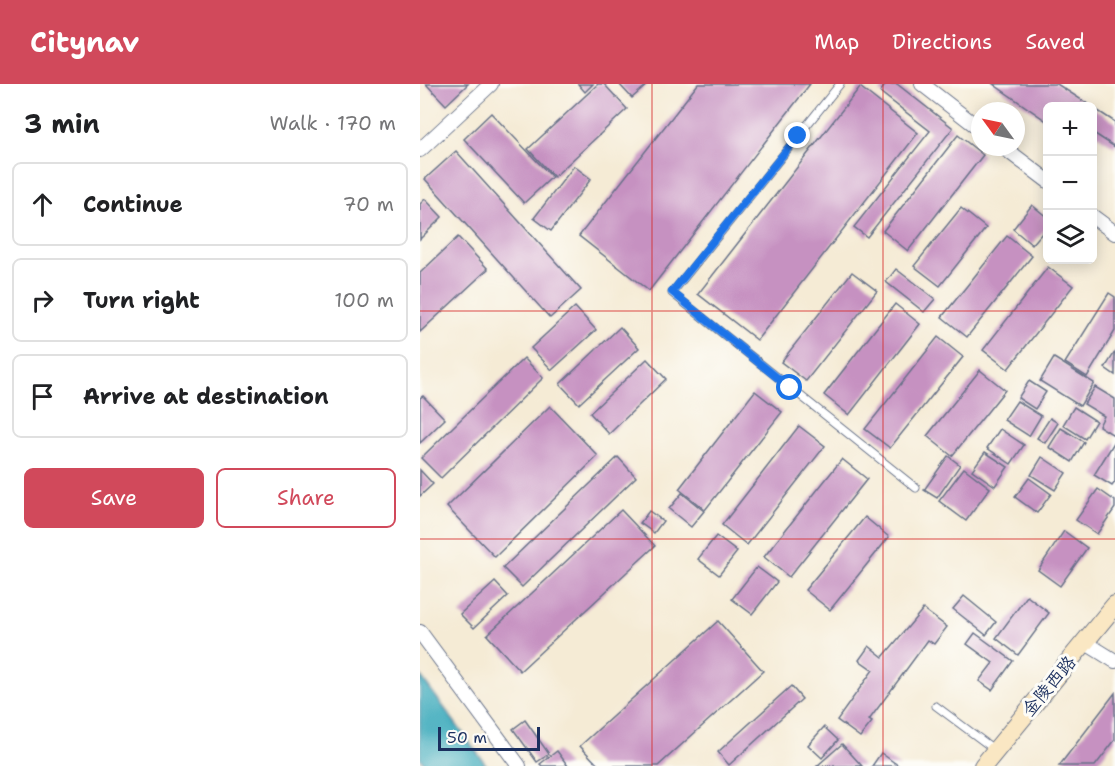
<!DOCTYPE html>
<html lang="en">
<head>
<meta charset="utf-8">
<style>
	:root { --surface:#fff; --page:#f2f2f2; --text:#202124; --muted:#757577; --line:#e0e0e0; --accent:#d1495b }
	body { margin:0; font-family:"Shantell Sans","LXGW WenKai TC",sans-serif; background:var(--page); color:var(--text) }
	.controls { position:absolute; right:18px; top:18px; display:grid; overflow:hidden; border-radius:9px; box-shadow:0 3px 15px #0003 }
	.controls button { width:54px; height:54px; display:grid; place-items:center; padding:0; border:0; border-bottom:2px solid var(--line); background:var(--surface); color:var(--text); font:30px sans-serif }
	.compass { position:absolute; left:551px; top:18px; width:54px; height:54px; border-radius:50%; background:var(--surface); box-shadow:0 3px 15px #0003; rotate:303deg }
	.scale { position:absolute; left:18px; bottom:15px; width:102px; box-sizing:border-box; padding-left:6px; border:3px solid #1b2f5e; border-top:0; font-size:16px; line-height:21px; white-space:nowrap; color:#1b2f5e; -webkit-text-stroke:4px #fdfcf7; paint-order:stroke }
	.stop { position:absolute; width:18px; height:18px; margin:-14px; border:4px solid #1a73e8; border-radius:50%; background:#fff }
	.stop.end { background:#1a73e8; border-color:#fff; box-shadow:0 2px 6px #0008 }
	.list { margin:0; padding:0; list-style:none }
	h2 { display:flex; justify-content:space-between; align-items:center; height:78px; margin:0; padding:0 24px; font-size:26px }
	h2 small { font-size:20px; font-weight:400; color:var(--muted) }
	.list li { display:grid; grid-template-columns:39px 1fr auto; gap:18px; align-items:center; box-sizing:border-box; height:84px; margin:0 12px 12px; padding:0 12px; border:2px solid var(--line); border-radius:9px }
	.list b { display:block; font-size:22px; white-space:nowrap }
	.list em { font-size:20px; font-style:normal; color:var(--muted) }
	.actions { display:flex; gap:12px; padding:18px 24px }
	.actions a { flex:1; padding:14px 0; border:2px solid var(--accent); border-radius:9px; text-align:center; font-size:21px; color:var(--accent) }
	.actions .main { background:var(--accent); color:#fff }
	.icon { flex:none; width:33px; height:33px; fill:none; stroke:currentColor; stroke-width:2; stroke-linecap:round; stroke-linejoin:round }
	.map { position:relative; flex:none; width:695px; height:682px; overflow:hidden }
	header { display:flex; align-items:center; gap:36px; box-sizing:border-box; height:84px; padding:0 30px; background:var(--accent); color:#fff }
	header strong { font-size:28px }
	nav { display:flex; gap:33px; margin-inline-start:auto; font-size:21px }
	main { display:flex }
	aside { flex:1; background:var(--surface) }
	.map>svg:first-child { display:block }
	.water { fill:#3facbd; stroke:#2d6e8e; stroke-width:1.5 }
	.building { fill:#c691c1 }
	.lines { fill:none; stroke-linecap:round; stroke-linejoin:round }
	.lane-casing { stroke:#677188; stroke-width:9 }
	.street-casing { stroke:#677188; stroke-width:16 }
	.secondary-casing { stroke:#677188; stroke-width:20 }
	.lane { stroke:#fff; stroke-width:7 }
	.street { stroke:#fff; stroke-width:14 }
	.secondary { stroke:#fae7c3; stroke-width:18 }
	.route { stroke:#1a73e8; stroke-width:8 }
	.grid { fill:none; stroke:#d62828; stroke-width:1.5; stroke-opacity:0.55 }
	.labels { text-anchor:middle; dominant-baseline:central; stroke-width:6; stroke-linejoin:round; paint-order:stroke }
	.street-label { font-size:18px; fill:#1b2f5e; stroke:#fdfcf7 }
</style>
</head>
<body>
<header>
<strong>Citynav</strong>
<nav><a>Map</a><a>Directions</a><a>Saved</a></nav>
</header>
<main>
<aside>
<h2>3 min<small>Walk · 170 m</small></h2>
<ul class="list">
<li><svg class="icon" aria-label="ahead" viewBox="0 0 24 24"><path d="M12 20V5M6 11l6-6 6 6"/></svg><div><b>Continue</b></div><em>70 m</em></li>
<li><svg class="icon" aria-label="right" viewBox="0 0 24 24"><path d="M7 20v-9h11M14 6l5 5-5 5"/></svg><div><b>Turn right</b></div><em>100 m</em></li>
<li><svg class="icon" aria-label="arrive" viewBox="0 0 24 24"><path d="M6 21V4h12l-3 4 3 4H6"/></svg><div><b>Arrive at destination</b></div></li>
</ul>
<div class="actions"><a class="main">Save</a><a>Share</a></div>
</aside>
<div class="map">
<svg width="695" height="682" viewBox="0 0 695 682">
	<rect width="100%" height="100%" fill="#fdfcf7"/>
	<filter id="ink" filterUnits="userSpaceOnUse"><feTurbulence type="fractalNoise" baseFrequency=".0167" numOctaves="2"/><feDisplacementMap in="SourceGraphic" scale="12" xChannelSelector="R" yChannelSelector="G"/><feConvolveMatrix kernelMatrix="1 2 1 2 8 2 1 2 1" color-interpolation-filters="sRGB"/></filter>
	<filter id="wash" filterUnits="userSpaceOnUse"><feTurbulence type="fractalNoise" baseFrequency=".008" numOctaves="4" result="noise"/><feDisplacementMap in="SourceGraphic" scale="24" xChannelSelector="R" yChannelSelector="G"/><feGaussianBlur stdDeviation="1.35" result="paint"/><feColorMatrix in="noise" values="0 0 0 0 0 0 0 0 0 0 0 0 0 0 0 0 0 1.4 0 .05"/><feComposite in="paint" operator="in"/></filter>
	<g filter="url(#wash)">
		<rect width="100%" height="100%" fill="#f5ebd5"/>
		<polygon class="water" points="0,591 67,682 6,682 0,674"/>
		<g id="blocks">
			<g class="building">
				<polygon points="6,0 48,0 26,21"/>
				<polygon points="158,0 173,0 165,8"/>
				<polygon points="178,0 184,0 207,25 134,93 108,65"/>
				<polygon points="199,0 228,0 212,14"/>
				<polygon points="278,0 390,0 229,207 159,152"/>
				<polygon points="466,0 477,0 533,44 447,153 434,143 510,47 460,8"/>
				<polygon points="573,0 637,0 671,22 628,22 628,38"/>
				<polygon points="440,3 498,49 337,256 278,210"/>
				<polygon points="672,23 695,38 695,63 672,48"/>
				<polygon points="71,29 132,93 104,119 44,55"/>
				<polygon points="538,51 563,71 488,167 463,147"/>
				<polygon points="36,67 161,206 130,234 5,95"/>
				<polygon points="154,82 171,95 131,147 114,134"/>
				<polygon points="5,115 22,133 0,155 0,120"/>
				<polygon points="612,121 628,134 628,142 612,161 593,145"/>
				<polygon points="541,124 566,144 520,202 494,182"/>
				<polygon points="587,152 612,172 547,253 522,233"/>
				<polygon points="38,153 68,185 0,248 0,189"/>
				<polygon points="628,183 653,202 588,285 563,266"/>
				<polygon points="476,185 515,215 504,228 466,198"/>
				<polygon points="432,188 457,207 386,297 361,278"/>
				<polygon points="689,209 695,213 695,247 667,293 645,279"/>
				<polygon points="475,220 500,240 429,331 404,311"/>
				<polygon points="155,223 176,246 132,286 111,264"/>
				<polygon points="200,243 219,264 159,320 140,300"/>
				<polygon points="518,253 543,273 470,364 445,345"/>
				<polygon points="695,268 695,291 685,284"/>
				<polygon points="104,274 123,294 21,394 1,374"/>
				<polygon points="634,274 674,299 660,322 620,297"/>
				<polygon points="227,275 246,295 189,350 170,329"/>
				<polygon points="560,286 585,306 532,372 507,352"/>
				<polygon points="609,297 626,308 615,325 598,314"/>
				<polygon points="675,303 695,315 695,352 679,342 684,332 664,320"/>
				<polygon points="335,307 362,328 285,426 259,405"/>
				<polygon points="3,312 25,335 0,359 0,314"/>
				<polygon points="597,317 621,332 609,352 584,336"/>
				<polygon points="130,322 178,372 75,473 27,423"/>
				<polygon points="654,323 676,337 665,355 643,341"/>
				<polygon points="630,334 638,339 625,359 617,354"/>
				<polygon points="379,342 405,362 327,461 302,441"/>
				<polygon points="641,344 664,358 652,378 629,363"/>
				<polygon points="580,345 604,361 591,380 567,364"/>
				<polygon points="695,357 695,398 692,402 674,391"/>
				<polygon points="565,368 588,383 575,402 552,386"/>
				<polygon points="528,372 540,381 517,414 504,406"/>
				<polygon points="198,373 216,393 102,503 83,484"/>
				<polygon points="622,373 646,389 635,406 611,391"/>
				<polygon points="422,375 447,395 369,493 344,473"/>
				<polygon points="544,384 570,404 546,437 519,417"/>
				<polygon points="0,386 13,400 0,412"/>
				<polygon points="609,394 631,410 617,429 595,413"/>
				<polygon points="678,405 695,417 695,424 677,450 656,436"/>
				<polygon points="262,409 284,427 271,443 249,425"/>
				<polygon points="201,426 235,462 100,587 67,551"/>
				<polygon points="229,427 243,437 234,449 220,439"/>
				<polygon points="445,433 469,453 410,526 385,506"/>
				<polygon points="644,447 667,464 640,502 618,486"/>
				<polygon points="296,452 317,468 299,491 278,475"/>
				<polygon points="337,483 357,498 332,530 312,515"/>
				<polygon points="75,498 88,512 54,544 40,530"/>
				<polygon points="544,512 576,538 566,551 533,525"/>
				<polygon points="607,512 629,529 598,571 576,554"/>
				<polygon points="503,525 527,543 514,560 508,556 449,636 452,638 440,653 417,636 453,586 439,576 449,562 463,573"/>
				<polygon points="298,537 343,587 238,682 179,682 160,662"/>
				<polygon points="555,549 593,577 572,606 559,597 573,579 547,560"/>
				<polygon points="371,602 382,615 309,681 298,668"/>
				<polygon points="695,609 695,656 675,682 639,682"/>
				<polygon points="105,636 129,670 117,678 93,645"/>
				<polygon points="404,643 418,656 402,674 388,661"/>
				<polygon points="422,660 442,682 397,682"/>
				<polygon points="137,667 148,682 122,682 120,680"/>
				<polygon points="461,669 479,682 452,682"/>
			</g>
		</g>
	</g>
	<g filter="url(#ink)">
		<use href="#blocks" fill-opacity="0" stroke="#677188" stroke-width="1.5"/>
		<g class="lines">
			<defs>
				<g id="lane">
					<polyline points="420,0 252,209 496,404"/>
					<polyline points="516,622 575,666"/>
				</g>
				<g id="street">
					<polyline points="502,0 560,45"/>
					<polyline points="583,63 628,97"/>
					<polyline points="0,66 71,0"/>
					<polyline points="672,132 695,149"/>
					<polyline points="0,548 99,682"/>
					<polyline points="666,559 695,577"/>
				</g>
				<polyline id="secondary" points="563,682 695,521"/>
			</defs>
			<use href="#lane" class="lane-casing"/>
			<use href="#street" class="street-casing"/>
			<use href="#secondary" class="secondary-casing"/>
			<use href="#lane" class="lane"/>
			<use href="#street" class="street"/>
			<use href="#secondary" class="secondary"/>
		</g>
	</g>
	<g class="lines" filter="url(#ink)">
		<polyline class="route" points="370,304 252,208 378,52"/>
	</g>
	<path class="grid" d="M232 0V682M463 0V682M0 227H695M0 455H695"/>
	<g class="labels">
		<g class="street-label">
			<text transform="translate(629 602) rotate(-50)">金陵西路</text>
		</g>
	</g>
</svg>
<div class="controls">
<button>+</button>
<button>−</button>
<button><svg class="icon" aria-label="layers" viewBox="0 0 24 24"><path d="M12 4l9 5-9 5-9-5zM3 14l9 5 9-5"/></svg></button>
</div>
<svg class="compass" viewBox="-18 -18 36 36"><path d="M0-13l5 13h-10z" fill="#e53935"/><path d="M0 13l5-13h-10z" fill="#757577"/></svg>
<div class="scale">50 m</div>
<div class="stop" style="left:370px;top:304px"></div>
<div class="stop end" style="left:378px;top:52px"></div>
</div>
</main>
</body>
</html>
